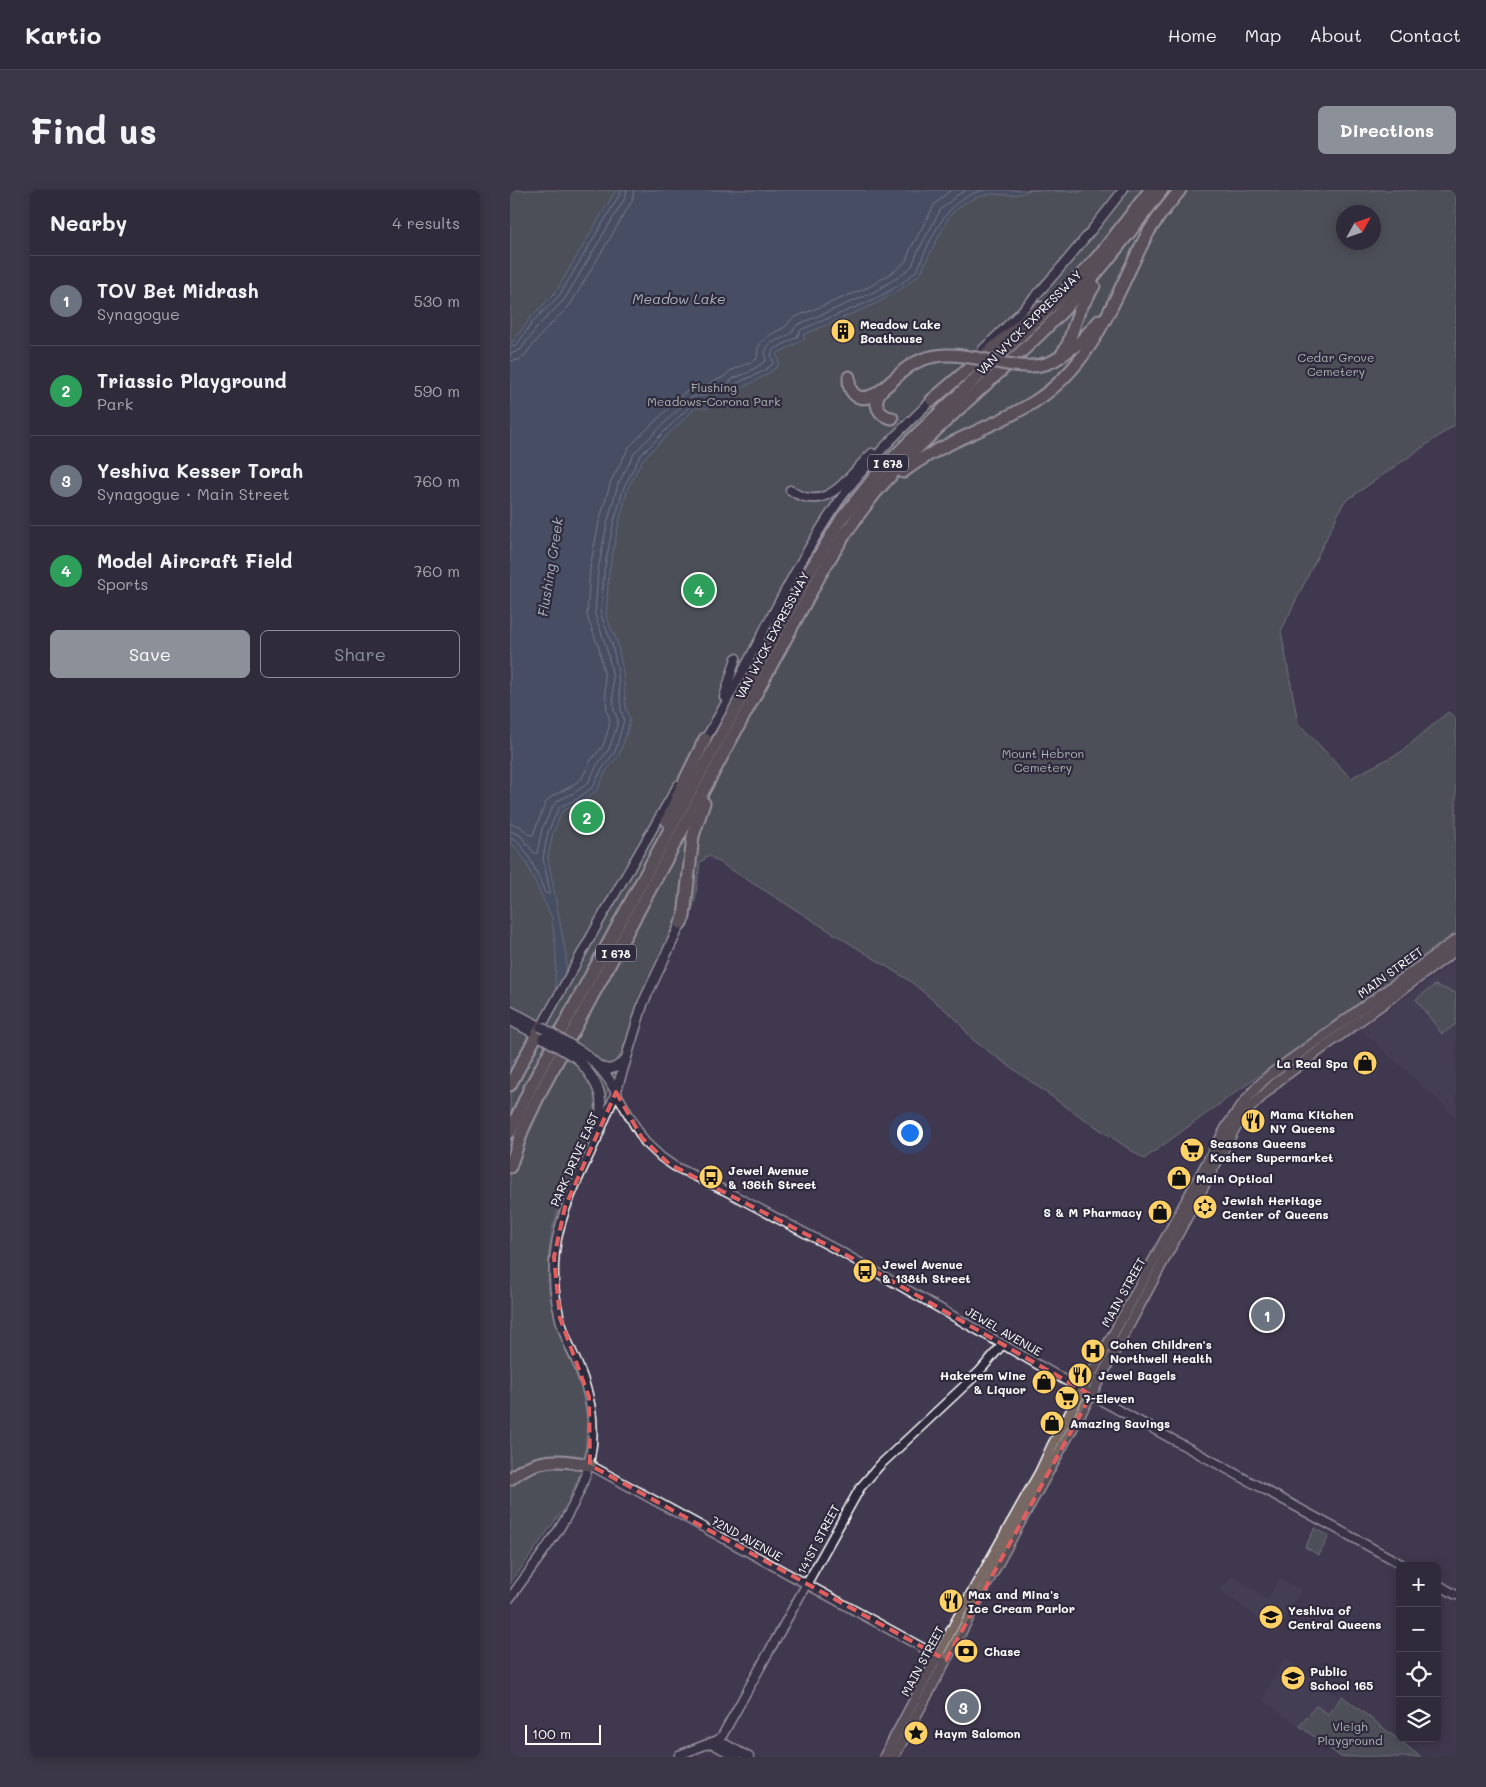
<!DOCTYPE html>
<html lang="en">
<head>
<meta charset="utf-8">
<style>
	:root { --surface:#302b3b; --page:#3c3746; --text:#f1f3f6; --muted:#a8a7af; --line:#4b4755; --accent:#8c9099 }
	body { margin:0; font-family:Mali,sans-serif; background:var(--page); color:var(--text) }
	.controls { position:absolute; right:15px; bottom:15px; display:grid; overflow:hidden; border-radius:8px; box-shadow:0 2px 12px #0003 }
	.controls button { width:45px; height:45px; display:grid; place-items:center; padding:0; border:0; border-bottom:1px solid var(--line); background:var(--surface); color:var(--text); font:25px sans-serif }
	.compass { position:absolute; left:826px; top:15px; width:45px; height:45px; border-radius:50%; background:var(--surface); box-shadow:0 2px 12px #0003; rotate:50deg }
	.scale { position:absolute; left:15px; bottom:12px; width:76px; box-sizing:border-box; padding-left:5px; border:2px solid #fff; border-top:0; font-size:14px; line-height:18px; white-space:nowrap; color:#fff; -webkit-text-stroke:4px #2f2a3d; paint-order:stroke }
	.you { position:absolute; left:399px; top:942px; width:18px; height:18px; margin:-12px; border:4px solid #fff; border-radius:50%; background:#1a73e8; box-shadow:0 0 0 8px #1a73e833 }
	.badge { display:grid; place-items:center; width:32px; height:32px; border-radius:50%; background:var(--accent); color:#fff; font-size:16px; font-weight:700 }
	.pin { position:absolute; translate:-50% -50%; border:2px solid #fff; box-shadow:0 1px 5px #0006 }
	.list { margin:0; padding:0; list-style:none }
	h2 { display:flex; justify-content:space-between; align-items:center; height:65px; margin:0; padding:0 20px; font-size:21px }
	h2 small { font-size:16px; font-weight:400; color:var(--muted) }
	.list li { display:grid; grid-template-columns:32px 1fr auto; gap:15px; align-items:center; box-sizing:border-box; height:90px; padding:0 20px; border-top:1px solid var(--line) }
	.list b { display:block; font-size:19px; white-space:nowrap }
	.list p { margin:0; font-size:16px; white-space:nowrap; color:var(--muted) }
	.list em { font-size:16px; font-style:normal; color:var(--muted) }
	.actions { display:flex; gap:10px; padding:15px 20px }
	.actions a { flex:1; padding:11px 0; border:1px solid var(--accent); border-radius:8px; text-align:center; font-size:18px; color:var(--accent) }
	.actions .main { background:var(--accent); color:#fff }
	.icon { flex:none; width:28px; height:28px; fill:none; stroke:currentColor; stroke-width:2; stroke-linecap:round; stroke-linejoin:round }
	.map { position:relative; flex:none; width:946px; height:1567px; overflow:hidden; border-radius:8px }
	header { display:flex; align-items:center; gap:30px; box-sizing:border-box; height:70px; padding:0 25px; background:var(--surface); border-bottom:1px solid var(--line) }
	header strong { font-size:24px }
	nav { display:flex; gap:28px; margin-inline-start:auto; font-size:18px }
	.intro { display:flex; align-items:center; justify-content:space-between; box-sizing:border-box; height:120px; padding:0 30px }
	h1 { margin:0; font-size:35px }
	.button { padding:12px 22px; border-radius:8px; background:var(--accent); color:#fff; font-size:18px; font-weight:700 }
	main { display:flex; gap:30px; padding:0 30px }
	aside { flex:1; background:var(--surface); border-radius:8px; box-shadow:0 2px 12px #0003 }
	.map>svg:first-child { display:block }
	.built { fill:#4c445c }
	.green { fill:#5b6c64; stroke:#adb6b2; fill-rule:evenodd }
	.water { fill:#51697b; stroke:#97a5b0 }
	.lines { fill:none; stroke-linecap:round; stroke-linejoin:round }
	.shore { stroke:#b9c3ca; stroke-width:1 }
	.tertiary-casing { stroke:#fff; stroke-width:11 }
	.secondary-casing { stroke:#fff; stroke-width:12 }
	.primary-casing { stroke:#fff; stroke-width:12 }
	.motorway-casing { stroke:#fff; stroke-width:15 }
	.tertiary { stroke:#2f2a3d; stroke-width:8 }
	.secondary { stroke:#2f2a3d; stroke-width:9 }
	.primary { stroke:#776864; stroke-width:9 }
	.motorway { stroke:#776864; stroke-width:11 }
	.secondary-bridge-casing { stroke:#fff; stroke-width:12; stroke-linecap:butt }
	.motorway-bridge-casing { stroke:#fff; stroke-width:15; stroke-linecap:butt }
	.secondary-bridge { stroke:#2f2a3d; stroke-width:9 }
	.motorway-bridge { stroke:#776864; stroke-width:11 }
	.marked { fill:none; stroke:#e05e5e; stroke-width:4; stroke-dasharray:10 6; stroke-linejoin:round }
	.labels { text-anchor:middle; dominant-baseline:central; stroke-width:4.5; stroke-linejoin:round; paint-order:stroke }
	.shield { fill:#2f2a3d; stroke:#c1bfc5; stroke-width:1 }
	.shield-label { font-size:11px; font-weight:bold; fill:#fff }
	.street-label { font-size:12px; fill:#fff; stroke:#2f2a3d }
	.poi-label { font-size:12px; font-weight:bold; fill:#fff; stroke:#2f2a3d; text-anchor:start }
	.park-label { font-size:12px; fill:#adb6b2; stroke:#2f2a3d }
	.water-label { font-size:14px; font-style:italic; fill:#a8b4bd; stroke:#2f2a3d }
</style>
</head>
<body>
<header>
<strong>Kartio</strong>
<nav><a>Home</a><a>Map</a><a>About</a><a>Contact</a></nav>
</header>
<div class="intro"><h1>Find us</h1><a class="button">Directions</a></div>
<main>
<aside>
<h2>Nearby<small>4 results</small></h2>
<ul class="list">
<li><span class="badge" style="background:#6b7280">1</span><div><b>TOV Bet Midrash</b><p>Synagogue</p></div><em>530 m</em></li>
<li><span class="badge" style="background:#2e9e5b">2</span><div><b>Triassic Playground</b><p>Park</p></div><em>590 m</em></li>
<li><span class="badge" style="background:#6b7280">3</span><div><b>Yeshiva Kesser Torah</b><p>Synagogue · Main Street</p></div><em>760 m</em></li>
<li><span class="badge" style="background:#2e9e5b">4</span><div><b>Model Aircraft Field</b><p>Sports</p></div><em>760 m</em></li>
</ul>
<div class="actions"><a class="main">Save</a><a>Share</a></div>
</aside>
<div class="map">
<svg width="946" height="1567" viewBox="0 0 946 1567">
	<rect width="100%" height="100%" fill="#40394f"/>
	<filter id="ink" filterUnits="userSpaceOnUse"><feTurbulence type="fractalNoise" baseFrequency=".02" numOctaves="2"/><feDisplacementMap in="SourceGraphic" scale="10" xChannelSelector="R" yChannelSelector="G"/><feConvolveMatrix kernelMatrix="1 2 1 2 8 2 1 2 1" color-interpolation-filters="sRGB"/></filter>
	<g filter="url(#ink)">
		<g class="built">
			<polygon points="946,771 946,803 925,795 932,844 946,834 946,926 851,840"/>
			<polygon points="723,1386 757,1410 769,1389 790,1400 767,1443 711,1400"/>
			<polygon points="775,1468 829,1508 801,1546 753,1509"/>
		</g>
		<g class="green">
			<path d="M0 0H946V234L834 312 771 441 788 533 841 588 891 562 938 522 946 528V742L634 969 552 914 463 850 445 828 400 791 199 666 195 667V669L190 672 185 710 180 728 177 726 165 730 108 870 83 944 50 1014 42 1040 39 1062 38 1095 46 1131 72 1199 77 1224 75 1265 71 1282 57 1314 0 1394ZM834 22H864V52H834Z"/>
			<polygon points="925,795 946,803 946,834 932,844 906,809"/>
			<polygon points="805,1338 819,1346 809,1365 795,1357"/>
			<polygon points="832,1506 911,1567 831,1567 790,1536 806,1516 818,1524"/>
		</g>
		<path class="water" d="M106 0H575L569 2 519 0 515 3 503 5 481 4 467 7 453 14 440 25 418 67 411 83 397 95 367 113 293 145 295 149 266 164 269 169 268 176C246 194 218 202 196 219L186 217 133 269 118 298 108 336 99 382 96 426 107 452 113 481 116 519 120 529 117 542 109 565 96 581 87 600 70 613 52 621 43 643 38 668 56 765 57 801 17 872 0 885V872L9 866 45 807 46 762 42 728 15 670 0 650V155L21 127 45 103Z"/>
		<g class="lines">
			<g class="shore">
				<polyline points="0,157 6,156 24,130 49,106 110,4 111,0"/>
				<polyline points="0,164 10,160 29,135 54,110 115,8 117,0"/>
				<polyline points="0,171 9,170 15,165 35,140 60,115 122,11 124,0"/>
				<polyline points="0,634 10,636 20,645 23,645 36,612 42,606 60,597 72,588 81,570 93,556 99,537 100,531 97,521 94,483 89,458 79,432 77,425 80,378 89,332 101,291 119,257 174,203 181,199 192,199 201,192 212,188 220,181 247,169 248,158 252,151 260,145 275,137 283,128 359,97 386,80 396,71 401,58 425,14 441,0"/>
				<path d="M0 641 10 645 24 663H27L32 639 43 616 47 611 64 603 78 593 87 575 99 559 106 539 108 530 104 520 102 482 96 456 85 425 88 380 97 334 108 294 125 262 179 209 185 206H194L205 198 216 195 224 188 237 183 256 171C252 150 267 153 280 144 283 142 284 138 287 135L362 103 390 86 402 76 408 61 431 19 446 6 456 0"/>
				<path d="M0 648C15 650 30 690 35 703L39 704 40 702 33 668 38 642 48 620 50 617 67 609 83 597 92 579 105 562 114 530 111 520 108 482 102 454 91 425 94 381 103 335 114 297 130 266 183 213H195L208 204 219 200 227 193 254 181 264 173 261 165 263 160 287 147 291 140C325 124 381 108 406 81 410 77 411 69 414 64 427 36 441 7 474 0"/>
			</g>
			<defs>
				<g id="tertiary">
					<path d="M473 159C525 111 570 56 613 0"/>
					<path d="M280 300C317 326 338 285 362 263"/>
					<polyline points="214,507 226,468"/>
					<path d="M193 553C241 473 277 385 331 308 358 271 391 240 424 208"/>
					<polyline points="31,837 89,732 168,595"/>
					<polyline points="106,902 125,936 135,952 151,967 164,976 214,1000 333,1063 581,1205 895,1376"/>
					<polyline points="80,1275 433,1469"/>
					<polyline points="927,1394 946,1405"/>
					<path d="M0 1408C48 1340 105 1281 74 1191 69 1175 61 1161 55 1145 47 1123 43 1099 44 1075 45 1033 64 998 81 961 90 942 98 922 106 902"/>
					<polyline points="208,1550 239,1567"/>
					<polyline points="201,1553 226,1567"/>
					<polyline points="169,1565 208,1550 212,1546 350,1298 370,1275 469,1182 492,1155"/>
				</g>
				<g id="secondary">
					<polyline points="0,821 31,837"/>
					<polyline points="0,830 33,848"/>
					<path d="M72 862C87 873 98 885 106 902"/>
					<path d="M68 869C95 901 94 910 86 950"/>
					<path d="M89 876C99 883 108 877 116 869"/>
					<polyline points="106,902 133,813 171,733"/>
				</g>
				<g id="primary">
					<path d="M374 1567 451 1422 530 1282 542 1256 717 936C730 917 743 899 761 884L946 750"/>
					<polyline points="384,1567 506,1340 597,1176 724,940 742,916 768,891 946,760"/>
				</g>
				<g id="motorway">
					<polyline points="554,164 570,152 590,130"/>
					<polyline points="551,166 558,154 569,121 584,96"/>
					<path d="M339 187C339 194 339 200 345 205 361 216 382 190 393 181"/>
					<path d="M371 201C362 212 368 226 382 228"/>
					<polyline points="422,210 530,118"/>
					<path d="M393 282C435 250 481 239 524 212 587 172 605 103 639 41L650 25 670 0"/>
					<polyline points="157,631 175,590 195,549"/>
					<polyline points="171,733 174,727 183,646 194,613"/>
					<polyline points="0,895 31,837"/>
					<polyline points="0,942 21,896 299,382 332,328 368,283 399,252 555,103 592,62 640,0"/>
					<path d="M0 977 13 939 31 901 309 387C326 357 344 329 366 302 416 244 478 195 532 142 577 98 615 49 652 0"/>
					<path d="M0 1289C25 1267 49 1269 80 1275"/>
				</g>
			</defs>
			<use href="#tertiary" class="tertiary-casing"/>
			<use href="#secondary" class="secondary-casing"/>
			<use href="#primary" class="primary-casing"/>
			<use href="#motorway" class="motorway-casing"/>
			<use href="#tertiary" class="tertiary"/>
			<use href="#secondary" class="secondary"/>
			<use href="#primary" class="primary"/>
			<use href="#motorway" class="motorway"/>
			<defs>
				<g id="secondary-bridge">
					<polyline points="31,837 72,862"/>
					<polyline points="33,848 68,869"/>
				</g>
				<path id="motorway-bridge" d="M393 181C444 138 509 199 551 166"/>
			</defs>
			<use href="#secondary-bridge" class="secondary-bridge-casing"/>
			<use href="#motorway-bridge" class="motorway-bridge-casing"/>
			<use href="#secondary-bridge" class="secondary-bridge"/>
			<use href="#motorway-bridge" class="motorway-bridge"/>
		</g>
	</g>
	<path d="M0 0H946V1567H0ZM106 902 132 948 159 974 333 1063 581 1205 436 1470 80 1275 79 1207 50 1128 44 1067 55 1017Z" fill="#40394f" fill-opacity=".55" fill-rule="evenodd"/>
	<path class="marked" d="M106 902 132 948 159 974 333 1063 581 1205 436 1470 80 1275 79 1207 50 1128 44 1067 55 1017Z"/>
	<defs>
		<symbol id="building-disc" viewBox="-11 -11 22 22"><circle r="9.5" fill="#ffd166" stroke="#2f2a3d"/><path d="M-4-6H4V6H1V3H-1V6H-4ZM-2.5-4.3h1.7v1.8h-1.7ZM.8-4.3h1.7v1.8H.8ZM-2.5-1h1.7V.8h-1.7ZM.8-1h1.7V.8H.8Z" fill="#111"/></symbol>
		<symbol id="shop-disc" viewBox="-11 -11 22 22"><circle r="9.5" fill="#ffd166" stroke="#2f2a3d"/><path d="M-5-2.5h2.3a2.7 3.5 0 0 1 5.4 0H5L5.5 6h-11ZM-1.5-2.5h3a1.5 2.3 0 0 0-3 0Z" fill="#111"/></symbol>
		<symbol id="restaurant-disc" viewBox="-11 -11 22 22"><circle r="9.5" fill="#ffd166" stroke="#2f2a3d"/><path d="M-5-6h1v4h1v-4h1v4h1v-4h1v5L-1.5 .5V6h-2V.5L-5-1ZM5-6V6H3V1.5H1.5Q1.5-4 5-6Z" fill="#111"/></symbol>
		<symbol id="supermarket-disc" viewBox="-11 -11 22 22"><circle r="9.5" fill="#ffd166" stroke="#2f2a3d"/><path d="M-6-5.5h2.5l.6 2H6L4.5 2H-2.5L-4.4-4H-6ZM-1.5 3.2a1.3 1.3 0 1 0 .1 0ZM3 3.2a1.3 1.3 0 1 0 .1 0Z" fill="#111"/></symbol>
		<symbol id="bus-disc" viewBox="-11 -11 22 22"><circle r="9.5" fill="#ffd166" stroke="#2f2a3d"/><path d="M-5-6H5V4H4V6H2V4H-2V6H-4V4H-5ZM-3.5-4V0h7V-4ZM-3.5 1.2v1.5H-2V1.2ZM2 1.2v1.5H3.5V1.2Z" fill="#111"/></symbol>
		<symbol id="synagogue-disc" viewBox="-11 -11 22 22"><circle r="9.5" fill="#ffd166" stroke="#2f2a3d"/><path d="M0-6.5L5.6 3.2H-5.6ZM0 6.5L5.6-3.2H-5.6Z" fill="#111"/></symbol>
		<symbol id="hospital-disc" viewBox="-11 -11 22 22"><circle r="9.5" fill="#ffd166" stroke="#2f2a3d"/><path d="M-5-5h3v3.5h4V-5h3V5h-3V1.5h-4V5h-3Z" fill="#111"/></symbol>
		<symbol id="school-disc" viewBox="-11 -11 22 22"><circle r="9.5" fill="#ffd166" stroke="#2f2a3d"/><path d="M0-5L7-2L0 1L-7-2ZM-4 1L0 2.5L4 1V4Q0 6-4 4Z" fill="#111"/></symbol>
		<symbol id="bank-disc" viewBox="-11 -11 22 22"><circle r="9.5" fill="#ffd166" stroke="#2f2a3d"/><path d="M-6-4H6V4H-6ZM0-2.3a2.3 2.3 0 1 0 0 4.6a2.3 2.3 0 1 0 0-4.6Z" fill="#111"/></symbol>
		<symbol id="sight-disc" viewBox="-11 -11 22 22"><circle r="9.5" fill="#ffd166" stroke="#2f2a3d"/><path d="M0-6L1.8-2.2L6-1.7L2.9 1.2L3.7 5.4L0 3.3L-3.7 5.4L-2.9 1.2L-6-1.7L-1.8-2.2Z" fill="#111"/></symbol>
	</defs>
	<g fill-rule="evenodd">
		<use href="#building-disc" x="319" y="127" width="28" height="28"/>
		<use href="#shop-disc" x="841" y="859" width="28" height="28"/>
		<use href="#restaurant-disc" x="729" y="917" width="28" height="28"/>
		<use href="#supermarket-disc" x="668" y="946" width="28" height="28"/>
		<use href="#bus-disc" x="187" y="973" width="28" height="28"/>
		<use href="#shop-disc" x="655" y="974" width="28" height="28"/>
		<use href="#synagogue-disc" x="681" y="1003" width="28" height="28"/>
		<use href="#shop-disc" x="636" y="1008" width="28" height="28"/>
		<use href="#bus-disc" x="341" y="1067" width="28" height="28"/>
		<use href="#hospital-disc" x="569" y="1147" width="28" height="28"/>
		<use href="#restaurant-disc" x="556" y="1171" width="28" height="28"/>
		<use href="#shop-disc" x="520" y="1178" width="28" height="28"/>
		<use href="#supermarket-disc" x="543" y="1194" width="28" height="28"/>
		<use href="#shop-disc" x="528" y="1219" width="28" height="28"/>
		<use href="#restaurant-disc" x="427" y="1397" width="28" height="28"/>
		<use href="#school-disc" x="747" y="1413" width="28" height="28"/>
		<use href="#bank-disc" x="442" y="1447" width="28" height="28"/>
		<use href="#school-disc" x="769" y="1474" width="28" height="28"/>
		<use href="#sight-disc" x="392" y="1529" width="28" height="28"/>
	</g>
	<g class="labels">
		<g class="shield">
			<rect x="358" y="264.5" width="40" height="17" rx="4"/>
			<rect x="86" y="754.5" width="40" height="17" rx="4"/>
		</g>
		<g class="shield-label">
			<text x="378" y="273">I 678</text>
			<text x="106" y="763">I 678</text>
		</g>
		<g class="street-label">
			<text transform="translate(519 132) rotate(-45)">VAN WYCK EXPRESSWAY</text>
			<text transform="translate(262 445) rotate(-62)">VAN WYCK EXPRESSWAY</text>
			<text transform="translate(880 782) rotate(-36)">MAIN STREET</text>
			<text transform="translate(64 969) rotate(-66)">PARK DRIVE EAST</text>
			<text transform="translate(613 1102) rotate(-61)">MAIN STREET</text>
			<text transform="translate(494 1141) rotate(30)">JEWEL AVENUE</text>
			<text transform="translate(237 1348) rotate(29)">72ND AVENUE</text>
			<text transform="translate(308 1349) rotate(-62)">141ST STREET</text>
			<text transform="translate(412 1471) rotate(-62)">MAIN STREET</text>
		</g>
		<g class="poi-label">
			<text x="350" y="134">Meadow Lake<tspan x="350" dy="14">Boathouse</tspan></text>
			<text x="838" y="873" text-anchor="end">La Real Spa</text>
			<text x="760" y="924">Mama Kitchen<tspan x="760" dy="14">NY Queens</tspan></text>
			<text x="700" y="953">Seasons Queens<tspan x="700" dy="14">Kosher Supermarket</tspan></text>
			<text x="218" y="980">Jewel Avenue<tspan x="218" dy="14">&amp; 136th Street</tspan></text>
			<text x="686" y="988">Main Optical</text>
			<text x="712" y="1010">Jewish Heritage<tspan x="712" dy="14">Center of Queens</tspan></text>
			<text x="632" y="1022" text-anchor="end">S &amp; M Pharmacy</text>
			<text x="372" y="1074">Jewel Avenue<tspan x="372" dy="14">&amp; 138th Street</tspan></text>
			<text x="600" y="1154">Cohen Children's<tspan x="600" dy="14">Northwell Health</tspan></text>
			<text x="516" y="1185" text-anchor="end">Hakerem Wine<tspan x="516" dy="14">&amp; Liquor</tspan></text>
			<text x="588" y="1185">Jewel Bagels</text>
			<text x="574" y="1208">7-Eleven</text>
			<text x="560" y="1233">Amazing Savings</text>
			<text x="458" y="1404">Max and Mina's<tspan x="458" dy="14">Ice Cream Parlor</tspan></text>
			<text x="778" y="1420">Yeshiva of<tspan x="778" dy="14">Central Queens</tspan></text>
			<text x="474" y="1461">Chase</text>
			<text x="800" y="1481">Public<tspan x="800" dy="14">School 165</tspan></text>
			<text x="424" y="1543">Haym Salomon</text>
		</g>
		<g class="park-label">
			<text x="826" y="167">Cedar Grove<tspan x="826" dy="14">Cemetery</tspan></text>
			<text x="204" y="197">Flushing<tspan x="204" dy="14">Meadows-Corona Park</tspan></text>
			<text x="533" y="563">Mount Hebron<tspan x="533" dy="14">Cemetery</tspan></text>
			<text x="840" y="1536">Vleigh<tspan x="840" dy="14">Playground</tspan></text>
		</g>
		<g class="water-label">
			<text x="169" y="108">Meadow Lake</text>
			<text transform="translate(40 377) rotate(-81)">Flushing Creek</text>
		</g>
	</g>
</svg>
<div class="controls">
<button>+</button>
<button>−</button>
<button><svg class="icon" aria-label="locate" viewBox="0 0 24 24"><circle cx="12" cy="12" r="6"/><path d="M12 2v4M12 18v4M2 12h4M18 12h4"/></svg></button>
<button><svg class="icon" aria-label="layers" viewBox="0 0 24 24"><path d="M12 4l9 5-9 5-9-5zM3 14l9 5 9-5"/></svg></button>
</div>
<svg class="compass" viewBox="-18 -18 36 36"><path d="M0-13l5 13h-10z" fill="#e53935"/><path d="M0 13l5-13h-10z" fill="#a8a7af"/></svg>
<div class="scale">100 m</div>
<div class="you"></div>
<div class="pin badge" style="left:757px;top:1125px;background:#6b7280">1</div>
<div class="pin badge" style="left:77px;top:627px;background:#2e9e5b">2</div>
<div class="pin badge" style="left:453px;top:1517px;background:#6b7280">3</div>
<div class="pin badge" style="left:189px;top:400px;background:#2e9e5b">4</div>
</div>
</main>
</body>
</html>
